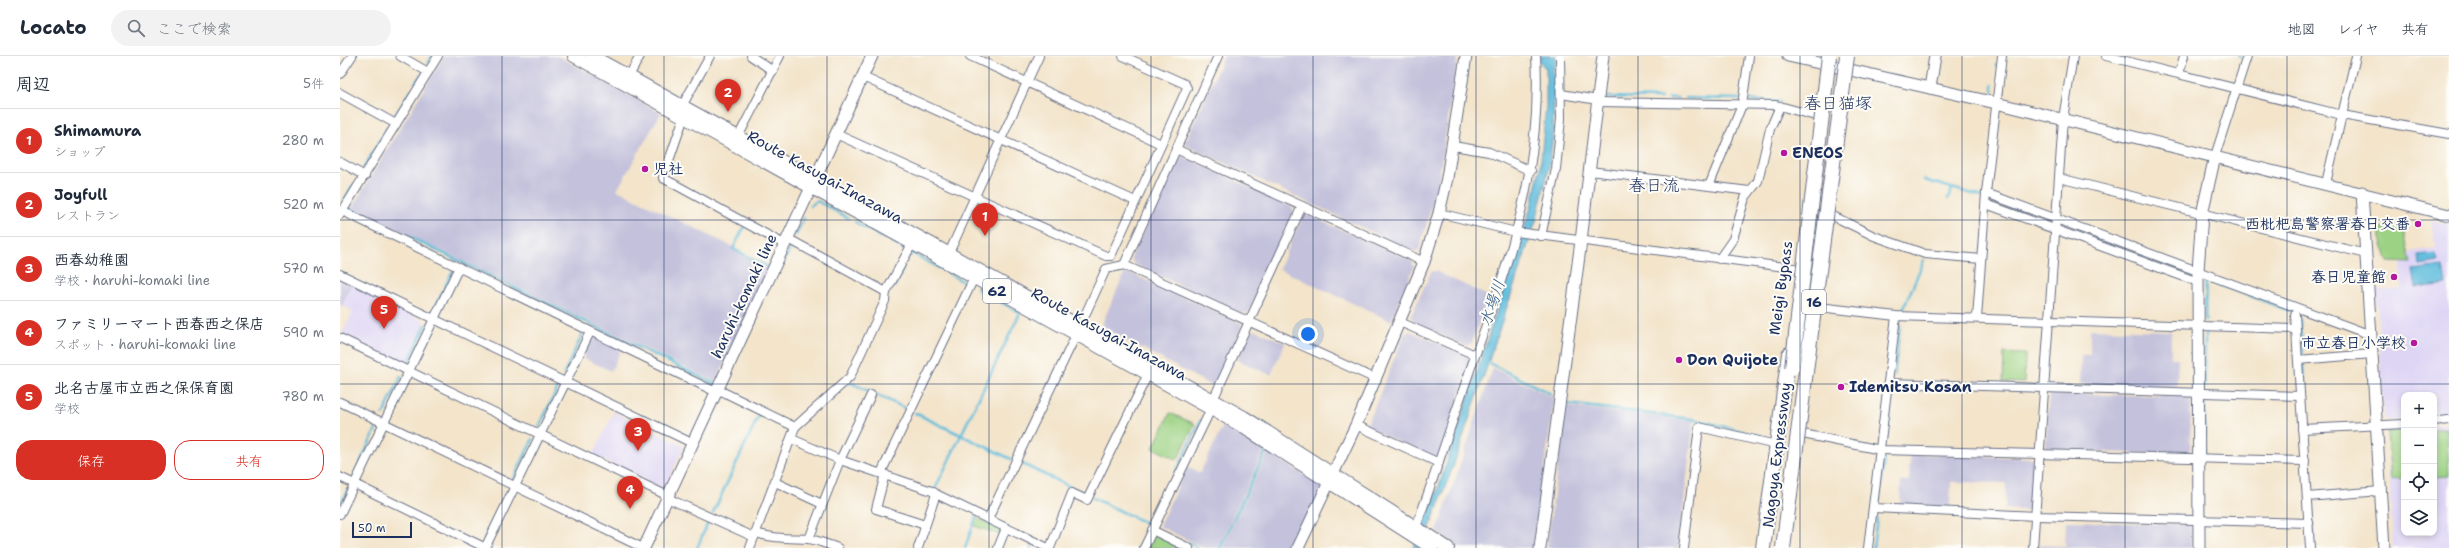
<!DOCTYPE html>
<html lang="ja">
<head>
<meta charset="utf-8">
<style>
	:root { --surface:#fff; --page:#f2f2f3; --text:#1f2937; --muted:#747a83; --line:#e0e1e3; --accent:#d93025 }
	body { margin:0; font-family:"Shantell Sans","Klee One",sans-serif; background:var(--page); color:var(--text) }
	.controls { position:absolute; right:12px; bottom:12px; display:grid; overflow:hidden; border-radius:8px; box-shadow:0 2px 6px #0003 }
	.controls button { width:36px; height:36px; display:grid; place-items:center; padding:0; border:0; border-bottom:1px solid var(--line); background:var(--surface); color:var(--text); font:20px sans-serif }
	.scale { position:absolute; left:12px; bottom:10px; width:60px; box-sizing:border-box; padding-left:4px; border:2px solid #1b2f5e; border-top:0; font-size:11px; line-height:14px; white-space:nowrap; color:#1b2f5e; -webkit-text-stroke:3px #fdfcf7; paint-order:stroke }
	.you { position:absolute; left:968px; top:278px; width:14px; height:14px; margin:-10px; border:3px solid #fff; border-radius:50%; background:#1a73e8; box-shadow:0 0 0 6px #1a73e833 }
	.badge { display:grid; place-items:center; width:26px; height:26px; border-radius:50%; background:var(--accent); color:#fff; font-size:13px; font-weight:700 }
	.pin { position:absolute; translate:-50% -33px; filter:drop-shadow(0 1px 2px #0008) }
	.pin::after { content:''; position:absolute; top:21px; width:14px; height:12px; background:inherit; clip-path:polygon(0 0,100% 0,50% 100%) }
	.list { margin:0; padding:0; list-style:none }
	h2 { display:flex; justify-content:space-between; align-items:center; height:52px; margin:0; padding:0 16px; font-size:17px }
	h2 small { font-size:13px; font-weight:400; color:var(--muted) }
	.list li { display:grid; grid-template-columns:26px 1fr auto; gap:12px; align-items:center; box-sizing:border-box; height:64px; padding:0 16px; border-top:1px solid var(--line) }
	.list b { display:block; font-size:15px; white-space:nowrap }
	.list p { margin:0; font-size:13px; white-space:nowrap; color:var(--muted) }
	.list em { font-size:13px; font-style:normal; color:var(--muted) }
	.actions { display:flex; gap:8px; padding:12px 16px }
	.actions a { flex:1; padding:9px 0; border:1px solid var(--accent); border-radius:16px; text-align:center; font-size:14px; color:var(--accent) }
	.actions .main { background:var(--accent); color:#fff }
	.icon { flex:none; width:22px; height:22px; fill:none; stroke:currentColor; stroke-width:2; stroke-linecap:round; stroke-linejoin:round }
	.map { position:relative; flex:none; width:2109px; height:492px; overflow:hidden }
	header { display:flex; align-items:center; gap:24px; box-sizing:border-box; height:56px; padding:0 20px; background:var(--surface); border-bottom:1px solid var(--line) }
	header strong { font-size:19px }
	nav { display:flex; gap:22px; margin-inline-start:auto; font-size:14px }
	.search { width:280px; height:36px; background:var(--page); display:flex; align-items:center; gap:10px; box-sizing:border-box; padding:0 14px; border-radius:22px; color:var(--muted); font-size:15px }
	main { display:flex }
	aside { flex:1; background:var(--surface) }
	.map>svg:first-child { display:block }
	.built { fill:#ded5f5 }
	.industrial { fill:#c3c1db }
	.green { fill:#9cd283; stroke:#5c8070 }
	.water { fill:#5ebcdc; stroke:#3c769d }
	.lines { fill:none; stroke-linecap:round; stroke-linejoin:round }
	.stream { stroke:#5ebcdc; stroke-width:2.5 }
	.street-casing { stroke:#676e84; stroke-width:10 }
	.secondary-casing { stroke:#676e84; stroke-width:13 }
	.primary-casing { stroke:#676e84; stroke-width:14 }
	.highway-casing { stroke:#676e84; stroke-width:16 }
	.street { stroke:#fff; stroke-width:8 }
	.secondary { stroke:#fff; stroke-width:11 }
	.primary { stroke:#fff; stroke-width:12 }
	.highway { stroke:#fff; stroke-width:14 }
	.highway-bridge-casing { stroke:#676e84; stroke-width:16; stroke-linecap:butt }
	.highway-bridge { stroke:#fff; stroke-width:14 }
	.grid { fill:none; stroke:#1b2f5e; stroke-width:1; stroke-opacity:0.55 }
	.poi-dot { fill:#b5179e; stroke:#fdfcf7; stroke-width:1.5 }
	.labels { text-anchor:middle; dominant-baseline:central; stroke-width:4; stroke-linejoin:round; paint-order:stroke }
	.shield { fill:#fdfcf7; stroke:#5f6c8c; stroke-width:1 }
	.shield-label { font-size:14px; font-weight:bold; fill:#1b2f5e }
	.poi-label { font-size:15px; font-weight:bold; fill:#1b2f5e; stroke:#fdfcf7; text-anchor:start }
	.street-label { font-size:15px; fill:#1b2f5e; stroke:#fdfcf7 }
	.water-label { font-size:16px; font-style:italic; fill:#2f5984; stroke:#fdfcf7 }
	.quarter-label { font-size:17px; fill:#1b2f5e; stroke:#fdfcf7 }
</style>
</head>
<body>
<header>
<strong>Locato</strong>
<div class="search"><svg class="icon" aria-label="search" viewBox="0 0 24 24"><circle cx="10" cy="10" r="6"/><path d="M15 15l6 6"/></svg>ここで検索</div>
<nav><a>地図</a><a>レイヤ</a><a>共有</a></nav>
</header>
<main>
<aside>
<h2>周辺<small>5件</small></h2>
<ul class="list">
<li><span class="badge">1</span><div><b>Shimamura</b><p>ショップ</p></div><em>280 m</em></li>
<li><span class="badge">2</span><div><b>Joyfull</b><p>レストラン</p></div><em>520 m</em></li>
<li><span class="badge">3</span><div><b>西春幼稚園</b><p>学校 · haruhi-komaki line</p></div><em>570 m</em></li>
<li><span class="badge">4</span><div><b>ファミリーマート西春西之保店</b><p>スポット · haruhi-komaki line</p></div><em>590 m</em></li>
<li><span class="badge">5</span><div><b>北名古屋市立西之保保育園</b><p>学校</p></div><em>780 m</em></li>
</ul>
<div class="actions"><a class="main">保存</a><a>共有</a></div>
</aside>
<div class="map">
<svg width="2109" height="492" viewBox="0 0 2109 492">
	<rect width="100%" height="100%" fill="#fdfcf7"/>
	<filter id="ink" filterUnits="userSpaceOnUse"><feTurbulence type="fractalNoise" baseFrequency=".025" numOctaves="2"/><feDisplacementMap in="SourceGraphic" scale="8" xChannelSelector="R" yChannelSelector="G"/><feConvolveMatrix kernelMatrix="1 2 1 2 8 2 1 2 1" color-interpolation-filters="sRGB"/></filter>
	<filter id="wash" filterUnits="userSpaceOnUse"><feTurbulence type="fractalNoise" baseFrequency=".012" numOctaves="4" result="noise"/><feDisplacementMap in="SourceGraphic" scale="16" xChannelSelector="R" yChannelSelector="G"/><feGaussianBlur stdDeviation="0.9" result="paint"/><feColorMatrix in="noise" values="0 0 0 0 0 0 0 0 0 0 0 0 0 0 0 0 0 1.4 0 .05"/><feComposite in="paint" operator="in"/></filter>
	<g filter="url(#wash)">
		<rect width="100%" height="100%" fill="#f3e4ca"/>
		<g class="built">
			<polygon points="2091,164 2109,168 2109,363 2094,362 2094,339 2064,339 2064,365 2046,364 2044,360 2036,235 2062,233 2061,207 2071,207 2069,196 2096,192"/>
			<polygon points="12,229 84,265 85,267 67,306 63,307 2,278 13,255 2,250"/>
			<polygon points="274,356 342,389 343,392 325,431 322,432 253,399"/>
			<polygon points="2109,368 2109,492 2053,492 2047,373 2064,371 2064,477 2094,477 2094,369"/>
		</g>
		<g class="industrial">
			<polygon points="104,0 218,0 321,57 277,134 393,191 392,194 429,212 376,326 12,152"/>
			<polygon points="884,0 1118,0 1098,127 1079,194 1074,196 846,89 845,87"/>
			<polygon points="842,100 952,151 954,157 909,256 902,258 794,208 791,202 836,103"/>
			<polygon points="968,159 1072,205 1074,211 1051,265 939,213 963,160"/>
			<polygon points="1095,215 1146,239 1147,242 1132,287 1126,290 1075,267 1071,260 1091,216"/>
			<polygon points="790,217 901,267 902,271 874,331 761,270 784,218"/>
			<polygon points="0,224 12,229 2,250 0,249"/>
			<polygon points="1750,273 1831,275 1831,302 1838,302 1837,331 1740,328 1741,299 1750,299"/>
			<polygon points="916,274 945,287 931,319 897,304 910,276"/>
			<polygon points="1070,275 1129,301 1131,304 1099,401 1095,403 1026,371 1065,277"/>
			<polygon points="255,282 281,294 271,315 243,302 251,283"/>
			<polygon points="1153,312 1214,342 1194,492 1121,492 1097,476"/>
			<polygon points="1712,338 1847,340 1851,343 1850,399 1708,394 1706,390 1709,339"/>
			<polygon points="1225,350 1354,365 1338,492 1207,492"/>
			<polygon points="883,370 924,394 878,492 864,492 819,470 847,411 860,417"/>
			<polygon points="928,396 980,429 982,433 954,492 882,492"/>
			<polygon points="1570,398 1693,402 1695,405 1691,451 1689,454 1665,453 1666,427 1611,426 1610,452 1560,450 1561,425 1569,425"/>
			<polygon points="1726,465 1849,469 1851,470 1851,492 1698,492 1699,489 1725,490"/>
		</g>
		<g class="green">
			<polygon points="2062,168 2071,207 2049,206 2038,173"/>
			<polygon points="1664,297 1685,298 1684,327 1663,326"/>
			<polygon points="830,357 855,368 837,404 813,392"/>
			<polygon points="2107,372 2109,420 2094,421 2094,373"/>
			<polygon points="2064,375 2064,423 2051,424 2047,376"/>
			<polygon points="637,462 662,474 661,479 634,470"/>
			<polygon points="815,478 844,492 808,492"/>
		</g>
		<g class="water">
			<polygon points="1199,0 1216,0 1216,6 1213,13 1214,33 1216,33 1216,35 1214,36 1213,78 1209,112 1196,165 1114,408 1082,492 1073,492 1097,436 1191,151 1200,113 1206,50 1206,13 1200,6"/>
			<polygon points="2096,198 2098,206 2079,209 2078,200"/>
			<polygon points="2103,210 2106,228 2076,232 2073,214"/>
		</g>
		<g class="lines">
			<g class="stream">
				<polyline points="1899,0 1901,1"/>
				<polyline points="88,7 92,0"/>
				<polyline points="1656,10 1656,8"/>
				<polyline points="75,27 81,19"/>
				<polyline points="1653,36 1653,29"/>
				<polyline points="1266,41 1321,42"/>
				<polyline points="1329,42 1338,42"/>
				<polyline points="1346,42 1400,43"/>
				<polyline points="1409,44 1440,46"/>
				<polyline points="55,60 72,33"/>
				<polyline points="23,113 48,71"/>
				<polyline points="1584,124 1643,141"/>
				<polyline points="1608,143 1612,133"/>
				<polyline points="1648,143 1713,167"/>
				<polyline points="4,144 14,128"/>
				<polyline points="470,150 477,145 508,162"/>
				<polyline points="10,153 52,173"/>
				<polyline points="515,166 545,183"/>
				<polyline points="1720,170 1853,219"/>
				<polyline points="404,171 393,193 429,211"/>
				<polyline points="63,178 375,328"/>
				<polyline points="456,179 464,162"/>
				<polyline points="551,186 564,193"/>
				<polyline points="569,201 572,197 603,214"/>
				<polyline points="441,211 451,191"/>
				<polyline points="608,217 625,227"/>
				<polyline points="1864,223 1956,257"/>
				<polyline points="555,230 563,213"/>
				<polyline points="94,254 112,216"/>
				<polyline points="1562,256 1584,204"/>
				<polyline points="1960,263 1962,301"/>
				<polyline points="1865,265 1866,224"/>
				<polyline points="1145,305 1211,338"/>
				<polyline points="68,307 86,269"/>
				<polyline points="1963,309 1967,369"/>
				<polyline points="224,318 242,279"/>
				<polyline points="1554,319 1560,270"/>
				<polyline points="508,328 509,326 567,353"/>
				<polyline points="1865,331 1865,277"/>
				<polyline points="1228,348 1353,363 1422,380"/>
				<polyline points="575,357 671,403"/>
				<polyline points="43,359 61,321"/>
				<polyline points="199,371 218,331"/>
				<polyline points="1967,377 1971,437"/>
				<polyline points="1547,383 1552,336"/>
				<polyline points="1864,397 1865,344"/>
				<polyline points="680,407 745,438"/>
				<polyline points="840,408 861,364"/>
				<polyline points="834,419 838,411"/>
				<polyline points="14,420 36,373"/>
				<polyline points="173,423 193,383"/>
				<polyline points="595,433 680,257 637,233"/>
				<polyline points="827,433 833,422"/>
				<polyline points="753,442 810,469 818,452"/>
				<polyline points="822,443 824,440"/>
				<polyline points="1972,444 1975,492"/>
				<polyline points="1539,445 1544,403"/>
				<polyline points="0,448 7,434"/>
				<polyline points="820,448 821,446"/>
				<polyline points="373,457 420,357"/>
				<polyline points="144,483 167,436"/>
				<polyline points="849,487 858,492"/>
				<polyline points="357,492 369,464"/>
				<polyline points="625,492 636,460"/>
				<polyline points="691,492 692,489"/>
				<polyline points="798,492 807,475"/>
				<polyline points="880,492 926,395"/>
				<polyline points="1533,492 1537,462"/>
			</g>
		</g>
	</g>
	<g filter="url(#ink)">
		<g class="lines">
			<defs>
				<g id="street">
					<polyline points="60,0 88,16"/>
					<polyline points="411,0 433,15"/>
					<polyline points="630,0 821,88"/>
					<polyline points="1766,0 2002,59 2109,78"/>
					<polyline points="0,18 12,0"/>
					<polyline points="1839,18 1844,0"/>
					<polyline points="289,20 300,0"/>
					<polyline points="523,21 795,145"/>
					<polyline points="0,37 56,68"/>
					<polyline points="1221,38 1258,44"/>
					<polyline points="1258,46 1436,49 1479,61"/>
					<polyline points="342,50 370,0"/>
					<polyline points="344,61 323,122 444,188"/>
					<polyline points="496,78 766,200 771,200 847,32 845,28 783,0"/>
					<polyline points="398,81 440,0"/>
					<polyline points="1113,90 1149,96 1191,115"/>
					<polyline points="836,93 962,150 873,344"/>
					<polyline points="1875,100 1907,0"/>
					<polyline points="0,106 25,120"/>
					<polyline points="1250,115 1409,135"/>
					<polyline points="1719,122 2026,198"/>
					<polyline points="1986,127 2016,0"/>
					<polyline points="1369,130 1402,49 1409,0"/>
					<polyline points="1646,137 2031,279"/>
					<polyline points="1646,148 1858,226"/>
					<polyline points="962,150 1084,206"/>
					<polyline points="0,154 376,336"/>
					<polyline points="1099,157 1176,176 1461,213"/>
					<polyline points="0,159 98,0"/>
					<polyline points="1491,159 1534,180 1585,198 1641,203"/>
					<polyline points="1201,180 1216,113 1221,63 1220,0"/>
					<polyline points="447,182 546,236 572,188"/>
					<polyline points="609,197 699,0"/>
					<polyline points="1379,203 1393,183 1405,142 1418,125 1430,73 1440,50"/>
					<polyline points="784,209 878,0"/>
					<polyline points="0,218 352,387"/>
					<polyline points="1479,251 1556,260 1956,273"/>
					<polyline points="1955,259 1970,492"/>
					<polyline points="1637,262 1646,137 1662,0"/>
					<polyline points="1060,266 1135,299"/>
					<polyline points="740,270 766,213 784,209 1036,323"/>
					<polyline points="0,282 328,440"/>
					<polyline points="1958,304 2032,298"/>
					<polyline points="1548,327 1960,340"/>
					<polyline points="377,333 455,371"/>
					<polyline points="0,346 303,492"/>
					<polyline points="2094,366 2108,364"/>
					<polyline points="1016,369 1099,407"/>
					<polyline points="1962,373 2064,368"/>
					<polyline points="1463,378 1541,394 1965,405"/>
					<polyline points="452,383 500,404 592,435 596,438 708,492"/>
					<polyline points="541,417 634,222"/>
					<polyline points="545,418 536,453 585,469"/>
					<polyline points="0,421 146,492"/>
					<polyline points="435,426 482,448"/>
					<polyline points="1967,441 2041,435"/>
					<polyline points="327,442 414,481"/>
					<polyline points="1534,452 1696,460 1969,467"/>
					<polyline points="0,458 119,211"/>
					<polyline points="648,463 736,279"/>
					<path d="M1076 471C1095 419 1112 366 1130 314 1168 208 1203 115 1196 0"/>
					<polyline points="812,474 849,492"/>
					<path d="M416 477C435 483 448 482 468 483 478 484 488 489 498 492"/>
					<polyline points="469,483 500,404 531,339"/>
					<polyline points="145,492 250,276"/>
					<polyline points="410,492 455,371 510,321 545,245 546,236"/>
					<polyline points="578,492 596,438"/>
					<polyline points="658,492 666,472"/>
					<polyline points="710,492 732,437 747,444 808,318"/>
					<polyline points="804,492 871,353"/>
					<polyline points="1344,492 1359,371 1436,389"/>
					<polyline points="1528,492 1556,260"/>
					<polyline points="1693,492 1723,63 1733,0"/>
				</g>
				<g id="secondary">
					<polyline points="1448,0 1656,47 2109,159"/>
					<polyline points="1590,32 1595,0"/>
					<polyline points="2022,136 2044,492"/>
					<polyline points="304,492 532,0"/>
					<polyline points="958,492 1016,369 1084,206 1099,157 1107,122 1126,0"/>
					<polyline points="1200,492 1241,185 1263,0"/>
					<polyline points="1859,492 1858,215 1862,158 1875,100"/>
				</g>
				<g id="primary">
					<polyline points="234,0 900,369 1092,492"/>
					<polyline points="252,0 904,361 1108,492"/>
				</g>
				<polyline id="highway" points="1423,492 1449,298"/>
			</defs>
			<use href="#street" class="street-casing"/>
			<use href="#secondary" class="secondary-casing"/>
			<use href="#primary" class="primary-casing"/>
			<use href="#highway" class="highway-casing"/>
			<use href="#street" class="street"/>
			<use href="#secondary" class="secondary"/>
			<use href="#primary" class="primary"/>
			<use href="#highway" class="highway"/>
			<defs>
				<g id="highway-bridge">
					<polyline points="1452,312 1489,0"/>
					<polyline points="1443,492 1507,0"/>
				</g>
			</defs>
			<use href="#highway-bridge" class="highway-bridge-casing"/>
			<use href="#highway-bridge" class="highway-bridge"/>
		</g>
	</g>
	<path class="grid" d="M162 0V492M324 0V492M487 0V492M649 0V492M811 0V492M973 0V492M1136 0V492M1298 0V492M1460 0V492M1622 0V492M1785 0V492M1947 0V492M0 164H2109M0 328H2109"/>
	<g class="poi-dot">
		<circle cx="1444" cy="97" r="4"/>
		<circle cx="305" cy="113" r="4"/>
		<circle cx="2078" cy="168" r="4"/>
		<circle cx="2054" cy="221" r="4"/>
		<circle cx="2074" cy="287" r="4"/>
		<circle cx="1339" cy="304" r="4"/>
		<circle cx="1501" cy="331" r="4"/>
	</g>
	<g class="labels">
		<g class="shield">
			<rect x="643" y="223" width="28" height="24" rx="3"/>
			<rect x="1462" y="234" width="24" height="24" rx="3"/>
		</g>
		<g class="shield-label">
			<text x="657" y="235">62</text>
			<text x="1474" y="246">16</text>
		</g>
		<g class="poi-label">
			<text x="1452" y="97">ENEOS</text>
			<text x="313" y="113">児社</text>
			<text x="2070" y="168" text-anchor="end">西枇杷島警察署春日交番</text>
			<text x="2046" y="221" text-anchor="end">春日児童館</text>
			<text x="2066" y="287" text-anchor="end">市立春日小学校</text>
			<text x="1347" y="304">Don Quijote</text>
			<text x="1509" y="331">Idemitsu Kosan</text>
		</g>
		<g class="street-label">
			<text transform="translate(485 121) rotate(29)">Route Kasugai-Inazawa</text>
			<text transform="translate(1441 232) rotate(-82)">Meigi Bypass</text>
			<text transform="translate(404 240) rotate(-65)">haruhi-komaki line</text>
			<text transform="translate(769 278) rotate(29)">Route Kasugai-Inazawa</text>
			<text transform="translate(1437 399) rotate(-83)">Nagoya Expressway</text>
		</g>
		<g class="water-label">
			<text transform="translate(1152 247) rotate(-71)">水場川</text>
		</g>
		<g class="quarter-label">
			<text x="1498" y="47">春日猫塚</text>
			<text x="1314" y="129">春日流</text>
		</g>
	</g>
</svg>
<div class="controls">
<button>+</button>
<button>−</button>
<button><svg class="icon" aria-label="locate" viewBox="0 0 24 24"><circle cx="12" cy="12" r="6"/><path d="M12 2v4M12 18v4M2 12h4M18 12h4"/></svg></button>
<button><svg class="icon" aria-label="layers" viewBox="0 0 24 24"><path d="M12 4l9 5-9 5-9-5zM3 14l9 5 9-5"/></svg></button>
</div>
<div class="scale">50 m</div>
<div class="you"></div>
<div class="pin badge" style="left:645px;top:180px">1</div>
<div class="pin badge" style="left:388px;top:56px">2</div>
<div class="pin badge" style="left:298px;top:395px">3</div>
<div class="pin badge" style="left:290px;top:453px">4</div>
<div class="pin badge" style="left:44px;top:273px">5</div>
</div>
</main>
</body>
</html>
